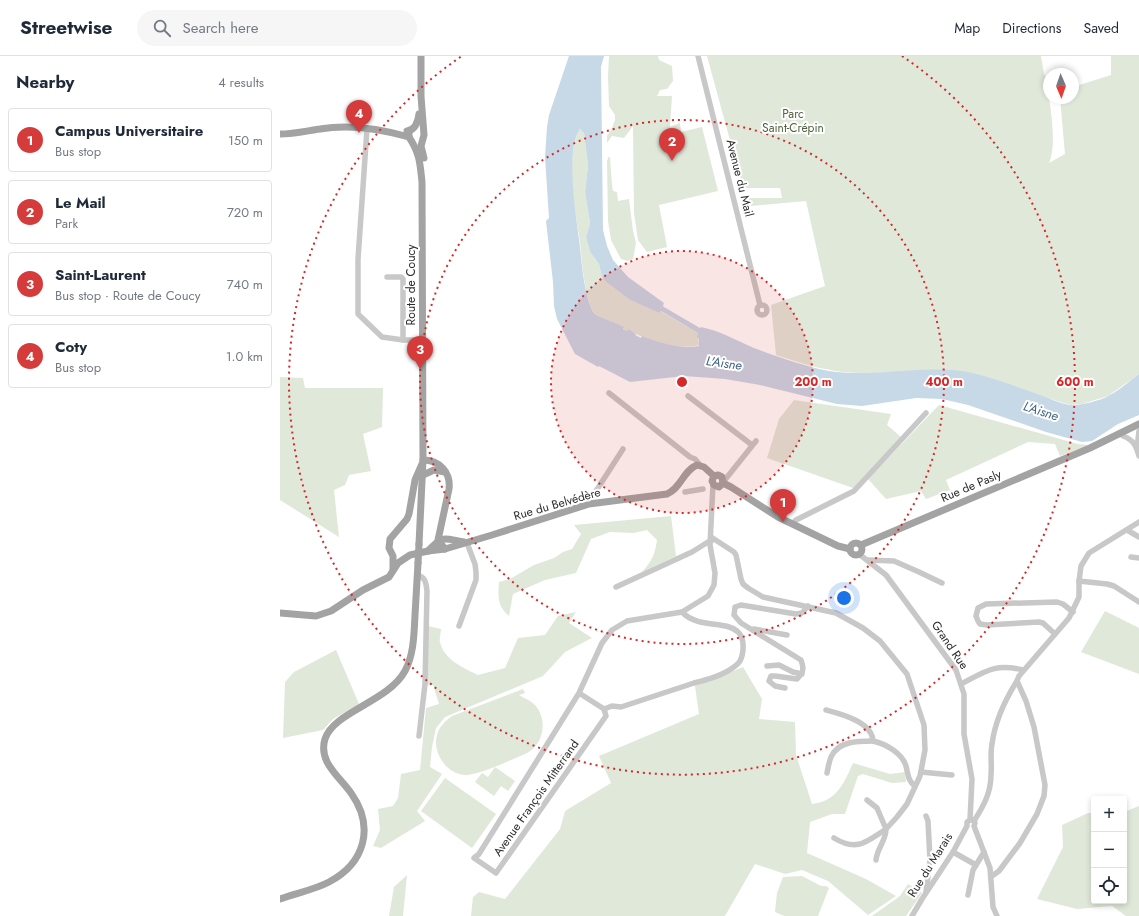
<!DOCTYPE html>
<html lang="en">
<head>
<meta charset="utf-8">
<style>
	:root { --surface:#fff; --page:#f6f6f7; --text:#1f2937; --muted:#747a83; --line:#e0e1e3; --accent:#d53b3b }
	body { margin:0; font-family:Jost,sans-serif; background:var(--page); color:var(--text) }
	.controls { position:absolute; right:12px; bottom:12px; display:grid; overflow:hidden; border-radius:4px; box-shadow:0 2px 6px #0003 }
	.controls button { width:36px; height:36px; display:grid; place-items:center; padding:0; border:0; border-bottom:1px solid var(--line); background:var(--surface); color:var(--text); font:20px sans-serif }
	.compass { position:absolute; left:763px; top:12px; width:36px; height:36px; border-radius:50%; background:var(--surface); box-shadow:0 2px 6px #0003; rotate:178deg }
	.you { position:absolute; left:564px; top:542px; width:14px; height:14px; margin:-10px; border:3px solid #fff; border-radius:50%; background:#1a73e8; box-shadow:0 0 0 6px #1a73e833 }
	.badge { display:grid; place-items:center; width:26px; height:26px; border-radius:50%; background:var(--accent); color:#fff; font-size:13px; font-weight:700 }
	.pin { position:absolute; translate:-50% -33px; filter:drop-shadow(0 1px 2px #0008) }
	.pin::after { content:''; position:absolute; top:21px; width:14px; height:12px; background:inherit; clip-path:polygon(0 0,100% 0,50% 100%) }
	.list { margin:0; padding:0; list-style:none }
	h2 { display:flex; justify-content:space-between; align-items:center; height:52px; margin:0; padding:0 16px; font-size:17px }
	h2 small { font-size:13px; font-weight:400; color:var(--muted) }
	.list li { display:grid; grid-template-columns:26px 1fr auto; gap:12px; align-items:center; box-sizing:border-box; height:64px; margin:0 8px 8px; padding:0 8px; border:1px solid var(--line); border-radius:4px }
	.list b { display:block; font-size:15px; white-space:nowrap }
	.list p { margin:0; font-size:13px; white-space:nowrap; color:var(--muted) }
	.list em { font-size:13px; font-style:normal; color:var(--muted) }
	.icon { flex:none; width:22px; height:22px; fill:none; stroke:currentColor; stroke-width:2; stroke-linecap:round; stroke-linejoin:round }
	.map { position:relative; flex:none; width:859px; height:860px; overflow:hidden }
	header { display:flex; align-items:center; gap:24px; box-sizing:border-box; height:56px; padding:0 20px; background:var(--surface); border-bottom:1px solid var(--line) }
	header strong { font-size:19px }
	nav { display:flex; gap:22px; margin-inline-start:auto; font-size:14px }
	.search { width:280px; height:36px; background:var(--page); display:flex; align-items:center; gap:10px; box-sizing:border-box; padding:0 14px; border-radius:22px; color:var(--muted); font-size:15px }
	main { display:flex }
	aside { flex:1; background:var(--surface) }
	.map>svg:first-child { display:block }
	.green { fill:#e0e8da }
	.water { fill:#c7d8e7; fill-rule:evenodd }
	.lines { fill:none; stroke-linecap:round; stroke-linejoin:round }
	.minor { stroke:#c8c8c8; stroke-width:5.5 }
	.major { stroke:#a3a3a3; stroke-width:7 }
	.major-bridge { stroke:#a3a3a3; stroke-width:7 }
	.ring { fill:none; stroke:#d62828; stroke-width:2; stroke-dasharray:2 4 }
	.labels { text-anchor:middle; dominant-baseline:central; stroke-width:4; stroke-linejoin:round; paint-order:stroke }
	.park-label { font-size:12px; fill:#4c633d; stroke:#fff }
	.street-label { font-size:12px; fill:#2b2b2b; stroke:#fff }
	.water-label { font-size:13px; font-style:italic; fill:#416685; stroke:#fff }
	.centre { fill:#d62828; stroke:#fff; stroke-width:2 }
	.ring-label { font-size:12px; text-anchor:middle; font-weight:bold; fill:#d62828; stroke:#fff; stroke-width:4; stroke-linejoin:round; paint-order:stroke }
</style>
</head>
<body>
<header>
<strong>Streetwise</strong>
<div class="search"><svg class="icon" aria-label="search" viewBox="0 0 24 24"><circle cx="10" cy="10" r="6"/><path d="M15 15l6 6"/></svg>Search here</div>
<nav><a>Map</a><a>Directions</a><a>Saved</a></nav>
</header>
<main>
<aside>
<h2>Nearby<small>4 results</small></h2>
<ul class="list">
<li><span class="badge">1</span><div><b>Campus Universitaire</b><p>Bus stop</p></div><em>150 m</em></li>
<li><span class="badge">2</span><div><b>Le Mail</b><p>Park</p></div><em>720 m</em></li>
<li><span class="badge">3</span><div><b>Saint-Laurent</b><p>Bus stop · Route de Coucy</p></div><em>740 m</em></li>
<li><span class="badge">4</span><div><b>Coty</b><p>Bus stop</p></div><em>1.0 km</em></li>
</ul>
</aside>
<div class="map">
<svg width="859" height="860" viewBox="0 0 859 860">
	<rect width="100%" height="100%" fill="#fff"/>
	<g class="green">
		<polygon points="329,0 378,0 379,4 392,10 393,25 387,33 380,34 377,40 392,40 390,71 400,67 401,76 422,71 438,135 379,149 387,191 367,196 358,184 354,157 353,70 344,82 332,80 327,87 327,80 332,72 335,64 335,59 329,50 328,21"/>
		<path d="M427 0H761L764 18 766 21C769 44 778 86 769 107L785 98 780 42H793V31L831 19V0H859V318L828 340 802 348 790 349 689 317C657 312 624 317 591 317 554 318 530 310 496 299L491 249 545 230 526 145 471 150 468 142H502L500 132H463Z"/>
		<path d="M299 74H302L304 77 308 110 305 136 310 167 306 181 310 196 319 208 322 221 326 226 350 244 379 257 380 255 418 277 419 289C398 295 366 283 348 274L347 275 343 273 344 272 316 259 313 256C304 234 302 209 300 186 295 154 285 104 299 74Z"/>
		<polygon points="329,100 330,102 332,129 333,135 337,136 338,145 349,143 353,175 356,187 353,203 348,205 341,203 331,184 328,165 327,105"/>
		<polygon points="0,321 23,322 25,332 103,332 102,371 83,378 91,415 69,419 65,429 54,434 59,481 0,444"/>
		<polygon points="514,344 611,358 607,369 621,381 576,433 487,402 499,363"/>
		<polygon points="659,349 798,388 809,389 780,400 775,388 748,386 666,424 670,434 646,443 641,435 606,443 588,423"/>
		<path d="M391 460 396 500 362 516C372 505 375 498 377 484L367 474 354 477 330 476 311 483 296 517 265 524 233 538 229 560C217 550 218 540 219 526L230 523 254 509 274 502 283 496 292 493 301 478 294 469Z"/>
		<polygon points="825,555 859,572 859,618 801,596"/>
		<path d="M296 556 289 567 312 582 285 596 263 620 165 661 156 672 152 691 150 711 162 718 137 755 145 765 101 792 93 790 100 774 98 753 113 750 118 742 121 718 140 714 146 652 159 648 153 629H147L148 570 161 573C161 577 159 583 160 586 164 604 184 612 198 619L225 612 238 582 265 579 278 560Z"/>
		<polygon points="56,594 79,648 53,663 43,674 3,682 5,626 14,616"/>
		<path d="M463 611 482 643 479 663 515 666 516 699 532 748C537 747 543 746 548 743 561 736 567 720 573 707L610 718 625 716 626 726 612 727 583 718 578 720 565 758H552L530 766 527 797 586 823 616 840 588 859 548 825 522 814 505 818 475 808 445 860H191L193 841 199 836 225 843 280 773 285 755 331 727 319 700 419 658 415 630Z"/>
		<path d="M243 633 245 637 239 639C244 642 250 644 255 649 268 664 264 688 247 697 233 703 199 719 186 719 167 719 152 697 157 679 159 671 165 665 172 660Z"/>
		<polygon points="215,711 235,725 228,735 221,730 214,740 195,726 202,717 208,721"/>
		<polygon points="165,722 216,758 192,792 141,755"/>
		<polygon points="859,750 859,860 846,860 832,850 797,853 757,843 783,791 782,769 808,757 814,757 814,845 844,845 844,756"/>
		<polygon points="127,819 123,860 109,860 114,831"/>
		<polygon points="522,820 541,830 546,830 549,832 538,860 504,860 495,856 497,837 503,821"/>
		<polygon points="628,828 642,837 626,860 592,860 620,840"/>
	</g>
	<path class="water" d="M289 0H324L321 11 323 174 327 190 333 204 348 221 384 247 383 250 384 251 420 272 421 271C440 275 456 284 474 292 495 300 527 311 549 315 595 322 642 308 688 316 712 321 737 331 760 339 769 342 779 347 789 349 800 350 820 345 830 339 840 334 849 325 859 318V359L838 368 812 385 802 386 766 376 688 349 662 343 636 342 582 350 557 348 480 329 445 323 404 320 350 326 319 310 318 311 295 298 277 263 274 250 273 226 266 165 269 162 265 101 267 71 269 59ZM300 73 304 77 308 110 305 136 310 167 306 181 310 196 319 208 322 221 326 226 350 244 379 257 381 255 418 277 417 281 419 283V290C401 294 378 286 362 280L361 282 355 279 356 278 348 273 347 275 343 273 344 271 316 259 313 256C303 234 302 207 299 183 296 158 285 94 300 73Z"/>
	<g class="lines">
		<g class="minor">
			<polyline points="418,0 480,249"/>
			<polyline points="87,73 78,203 78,258 102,281 123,284 143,284"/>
			<polyline points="107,221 121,221 123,223 123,284"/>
			<circle cx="482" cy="254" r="5"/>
			<polyline points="329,337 410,401 415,403 421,410"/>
			<polyline points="408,340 472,389"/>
			<path d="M843 380C854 384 856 390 859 400"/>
			<polyline points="857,392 859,375"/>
			<polyline points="444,425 476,385"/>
			<polyline points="405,436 423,433"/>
			<polyline points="309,448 316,435 343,393"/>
			<polyline points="512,468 516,464 574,435 646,357"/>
			<polyline points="847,474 859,481"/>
			<path d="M431 481 454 496 456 499 461 523 463 528 468 532 483 541 556 557 583 572 600 585 627 618 644 669 645 694 640 720 627 748 617 761 606 773C606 785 597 792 596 804"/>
			<polyline points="579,498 606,519 676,614 684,638 684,678 692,723 690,764"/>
			<polyline points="851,501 859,502"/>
			<polyline points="588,504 614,505 639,516 662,527"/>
			<path d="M137 519C146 521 146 528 147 535L145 628 139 680"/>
			<polyline points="799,525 827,528 834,530 859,546"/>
			<polyline points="336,531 412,496 428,486 431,485"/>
			<polyline points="179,570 196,524 196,516 195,508 187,487"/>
			<polyline points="474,573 507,579"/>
			<polyline points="775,578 763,567 759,566 707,569 700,568 698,565 696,560 698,552 706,548 777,546 783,548 793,556"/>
			<polyline points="487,610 499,609 513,616 522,618"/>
			<path d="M681 628C706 615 715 607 743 614"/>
			<path d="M505 632 495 630 489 625 491 620H495L517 623C524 616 524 612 521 604L461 567 454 559 455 551 461 549 516 558 522 557 528 550"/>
			<polyline points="299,637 324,653 326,660 216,817 194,802 199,798 299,637 322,587 332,574 347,565 402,556 428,540 434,529 435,517 430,489 433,428"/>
			<path d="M324 653 332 650 341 651C365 643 389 635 414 627 426 624 441 620 451 613 454 611 458 608 460 605 464 597 465 582 458 576 446 564 418 573 402 556"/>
			<path d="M546 654C561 658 592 666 593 685 606 688 622 697 626 710 628 718 628 725 635 730"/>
			<polyline points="641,716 672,719"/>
			<path d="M547 717C548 712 549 706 551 701 558 685 578 685 593 685"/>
			<polyline points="646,760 648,765 650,804 646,836"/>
			<polyline points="693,764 695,767 694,770 710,812 713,851 717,860"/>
			<path d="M694 765C703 751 711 737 711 719 712 709 710 698 712 688 715 665 725 644 737 625"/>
			<path d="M554 782C577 796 586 786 606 773L597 752 587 744"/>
			<polyline points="673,796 696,809"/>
			<polyline points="712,820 719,815 740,787 757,758 764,740 765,729 754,671 746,645 737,625 739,620 789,562 799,541 799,525 801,510 809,497 859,466"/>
			<polyline points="688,839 693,814 704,796"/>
			<polyline points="632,860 642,843 673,796 687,770 687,766 690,764"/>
		</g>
		<g class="major">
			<polyline points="141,0 141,40 144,79 141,90 144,102"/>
			<path d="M127 75C135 74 138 66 139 58"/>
			<path d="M129 75V81C140 98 140 107 142 126L143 404 139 488"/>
			<path d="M0 78C14 78 26 75 40 73 69 68 101 73 129 81"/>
			<path d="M143 404C160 404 171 417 169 433L158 484 165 493"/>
			<polyline points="143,419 154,414 165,416"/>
			<polyline points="434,420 432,425 434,429 439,431 443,427"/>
			<polyline points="434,420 438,419 442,421 443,427"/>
			<polyline points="443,427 451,431 498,461 558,490 570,493"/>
			<circle cx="576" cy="493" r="6"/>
			<polyline points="581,489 810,392 859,368"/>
			<path d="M148 495C164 478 164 483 184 486"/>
			<polyline points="113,514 113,500 109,492 110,483 127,463 129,458 135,424 142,408"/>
			<path d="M0 557 36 560 51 555 83 534 109 521 118 507 130 499 148 495 165 493 212 479 309 448 387 438C401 432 403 415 417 409L424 411 434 420"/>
			<path d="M0 843C16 837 34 834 49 826 85 807 95 771 71 737 59 720 38 706 45 683 53 656 108 646 125 615 134 598 134 578 135 559 136 542 137 524 138 507"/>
		</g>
		<polyline class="major-bridge" points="138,507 139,488"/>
	</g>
	<circle cx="402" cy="326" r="131" fill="#d62828" fill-opacity=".12"/>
	<g class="ring">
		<circle cx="402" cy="326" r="131"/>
		<circle cx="402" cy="326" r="262"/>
		<path d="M622 0A393 393 0 1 1 182 0"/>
	</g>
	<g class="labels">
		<g class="park-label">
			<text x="513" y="58">Parc<tspan x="513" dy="14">Saint-Crépin</tspan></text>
		</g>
		<g class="street-label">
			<text transform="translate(460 122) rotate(76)">Avenue du Mail</text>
			<text transform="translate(131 229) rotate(-90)">Route de Coucy</text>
			<text transform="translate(691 430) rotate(-23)">Rue de Pasly</text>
			<text transform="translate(277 448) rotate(-16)">Rue du Belvédère</text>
			<text transform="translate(670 589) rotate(56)">Grand Rue</text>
			<text transform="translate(256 742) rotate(-55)">Avenue François Mitterrand</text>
			<text transform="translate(650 809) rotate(-58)">Rue du Marais</text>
		</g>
		<g class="water-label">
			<text transform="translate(444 307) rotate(8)">L'Aisne</text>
			<text transform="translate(761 355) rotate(18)">L'Aisne</text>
		</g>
	</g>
	<circle cx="402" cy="326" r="6" class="centre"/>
	<g class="ring-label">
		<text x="533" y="330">200 m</text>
		<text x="664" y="330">400 m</text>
		<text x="795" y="330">600 m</text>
	</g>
</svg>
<div class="controls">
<button>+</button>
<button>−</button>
<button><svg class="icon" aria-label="locate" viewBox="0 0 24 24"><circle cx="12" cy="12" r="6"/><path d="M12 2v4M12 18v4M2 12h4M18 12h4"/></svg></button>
</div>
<svg class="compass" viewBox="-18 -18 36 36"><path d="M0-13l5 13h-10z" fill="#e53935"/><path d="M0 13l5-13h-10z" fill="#747a83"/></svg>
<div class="you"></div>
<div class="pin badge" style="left:503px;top:466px">1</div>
<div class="pin badge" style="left:392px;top:105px">2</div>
<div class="pin badge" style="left:140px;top:313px">3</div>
<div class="pin badge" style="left:79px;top:77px">4</div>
</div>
</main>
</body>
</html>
